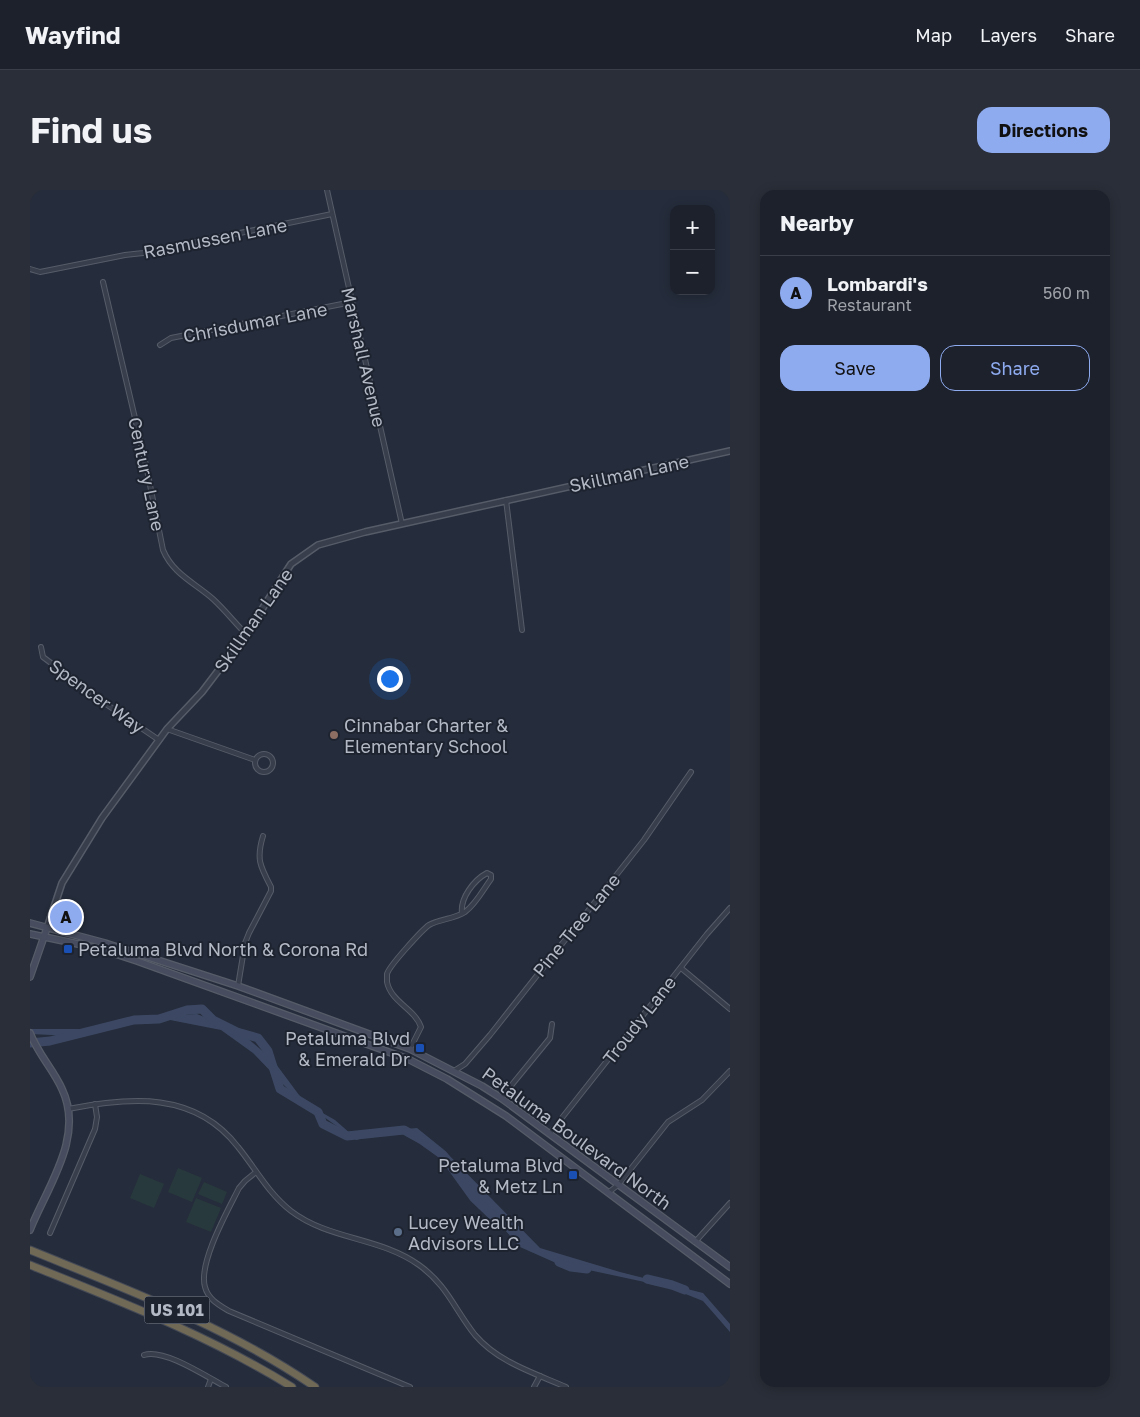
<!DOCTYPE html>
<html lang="en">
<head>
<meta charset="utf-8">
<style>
	:root { --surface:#1c212c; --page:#292e38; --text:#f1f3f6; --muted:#a0a3a9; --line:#3a3e48; --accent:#8fabf0 }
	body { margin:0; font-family:"Golos Text",sans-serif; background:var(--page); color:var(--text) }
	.controls { position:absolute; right:15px; top:15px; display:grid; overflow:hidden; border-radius:10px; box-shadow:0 2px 12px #0003 }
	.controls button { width:45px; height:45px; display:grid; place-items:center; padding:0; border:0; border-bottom:1px solid var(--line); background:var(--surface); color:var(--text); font:25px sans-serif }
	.you { position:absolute; left:359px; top:488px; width:18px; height:18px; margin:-12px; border:4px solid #fff; border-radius:50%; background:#1a73e8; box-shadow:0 0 0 8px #1a73e833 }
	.badge { display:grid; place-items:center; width:32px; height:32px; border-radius:50%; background:var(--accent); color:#111; font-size:16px; font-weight:700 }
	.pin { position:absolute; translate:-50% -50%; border:2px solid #fff; box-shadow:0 1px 5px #0006 }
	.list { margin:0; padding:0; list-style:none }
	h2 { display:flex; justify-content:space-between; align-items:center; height:65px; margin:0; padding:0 20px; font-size:21px }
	h2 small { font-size:16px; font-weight:400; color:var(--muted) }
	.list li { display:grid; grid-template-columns:32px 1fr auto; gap:15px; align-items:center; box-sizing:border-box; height:75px; padding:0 20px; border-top:1px solid var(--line) }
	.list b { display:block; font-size:19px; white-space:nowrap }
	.list p { margin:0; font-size:16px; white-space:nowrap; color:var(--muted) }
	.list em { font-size:16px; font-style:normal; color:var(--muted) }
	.actions { display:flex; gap:10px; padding:15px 20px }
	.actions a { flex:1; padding:11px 0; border:1px solid var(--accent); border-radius:15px; text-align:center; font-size:18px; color:var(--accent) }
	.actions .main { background:var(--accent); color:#111 }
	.map { position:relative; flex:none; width:700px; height:1197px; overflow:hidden; border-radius:15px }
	header { display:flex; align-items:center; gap:30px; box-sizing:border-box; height:70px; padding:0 25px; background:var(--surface); border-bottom:1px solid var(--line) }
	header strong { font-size:24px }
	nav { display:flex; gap:28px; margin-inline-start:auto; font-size:18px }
	.intro { display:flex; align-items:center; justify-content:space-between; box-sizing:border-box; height:120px; padding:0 30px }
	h1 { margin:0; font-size:35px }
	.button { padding:12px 22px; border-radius:15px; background:var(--accent); color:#111; font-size:18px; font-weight:700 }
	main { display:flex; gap:30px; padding:0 30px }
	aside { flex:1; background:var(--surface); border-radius:15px; box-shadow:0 2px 12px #0003 }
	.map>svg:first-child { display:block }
	.green { fill:#28393d }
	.water { fill:#3c4863 }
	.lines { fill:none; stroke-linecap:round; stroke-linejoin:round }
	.river { stroke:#3c4863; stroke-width:9 }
	.minor-casing { stroke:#575c69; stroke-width:6 }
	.tertiary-casing { stroke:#575c69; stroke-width:8 }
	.secondary-casing { stroke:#575c69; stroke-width:8 }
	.motorway-casing { stroke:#444956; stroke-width:9 }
	.minor { stroke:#383e4b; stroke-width:4 }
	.tertiary { stroke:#383e4b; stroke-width:5 }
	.secondary { stroke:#474d5e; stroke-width:5.5 }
	.motorway { stroke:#706956; stroke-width:7 }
	.education-dot { fill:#8d6e63; stroke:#1e2330; stroke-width:2 }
	.transit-dot { fill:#1a4fb4; stroke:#1e2330; stroke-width:2 }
	.service-dot { fill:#5c6f8a; stroke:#1e2330; stroke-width:2 }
	.labels { text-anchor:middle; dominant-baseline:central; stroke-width:4; stroke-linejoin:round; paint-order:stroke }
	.shield { fill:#1e2330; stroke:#878c99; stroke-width:1 }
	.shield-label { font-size:16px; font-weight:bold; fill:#b4b9c6 }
	.street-label { font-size:18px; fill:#b4b9c6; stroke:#1e2330 }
	.poi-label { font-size:18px; fill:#b4b9c6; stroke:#1e2330; text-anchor:start }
</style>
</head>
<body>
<header>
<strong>Wayfind</strong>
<nav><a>Map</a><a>Layers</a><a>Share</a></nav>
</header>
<div class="intro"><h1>Find us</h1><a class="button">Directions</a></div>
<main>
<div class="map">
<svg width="700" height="1197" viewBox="0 0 700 1197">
	<rect width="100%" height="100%" fill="#252c3b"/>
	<g class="green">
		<polygon points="148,978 172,988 162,1012 138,1002"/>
		<polygon points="110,984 134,994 124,1018 100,1008"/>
		<polygon points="174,992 197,1002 192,1014 168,1004"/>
		<polygon points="166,1008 191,1018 181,1042 156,1032"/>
	</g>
	<polygon class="water" points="167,824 209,841 243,870 275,913 305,930 321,944 387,938 413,959 510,1058 590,1082 673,1103 700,1134 700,1142 673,1111 638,1097 526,1073 490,1057 421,979 405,956 384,942 342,946 326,950 294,927 277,919 223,863 191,840 135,829 99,833 44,846 0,844 0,839 66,839 124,826"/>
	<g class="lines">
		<g class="river">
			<polyline points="0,853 20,851 104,830 129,829 157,820 172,819 183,830 207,842 228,848 238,861 250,899 288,922 293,934 317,946 374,940 392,950 413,965 444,1008 467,1030"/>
			<polyline points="529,1072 541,1077 557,1079"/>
			<polyline points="617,1089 642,1095 655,1100"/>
		</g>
		<defs>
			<g id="minor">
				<polyline points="297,0 372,334"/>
				<polyline points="0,79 10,82 95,65 113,63 302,24"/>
				<path d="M73 92 116 275 133 360C143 384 165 393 183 409 195 420 205 433 216 444"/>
				<polyline points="130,155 141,148 322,112"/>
				<polyline points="476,310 492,440"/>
				<polyline points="11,457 13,467 73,512 129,550"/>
				<polyline points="137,539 225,570"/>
				<circle cx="234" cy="573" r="9"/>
				<polyline points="651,778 700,819"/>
				<path d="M208 796 215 753 219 743 241 701V697C230 676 226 669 233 646"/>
				<path d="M380 859 391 837C385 819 361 812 357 792 357 791 357 785 357 784 359 776 392 740 399 735 410 729 424 729 435 722 446 714 453 700 461 689V685L457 683C444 690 430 708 432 723"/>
				<polyline points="424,881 435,874 460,845 614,650 661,582"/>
				<polyline points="471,908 520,848 522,834"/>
				<path d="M38 919C100 907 165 901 208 957 226 979 238 1003 261 1021 299 1050 350 1047 389 1075 417 1095 425 1120 445 1145 468 1172 504 1183 536 1197"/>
				<polyline points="520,943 677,744 700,718"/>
				<path d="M226 982 215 991 209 998C198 1020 168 1073 175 1097 178 1109 189 1115 199 1121L380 1197"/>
				<polyline points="579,1002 588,995 638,932 672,910 700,881"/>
				<polyline points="20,1043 65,939 67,927 65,914"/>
				<polyline points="665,1052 700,1013"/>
				<path d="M114 1165C134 1158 177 1187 196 1197"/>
				<polyline points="178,1197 181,1189"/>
				<polyline points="504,1197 510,1186"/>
			</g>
			<polyline id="tertiary" points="17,738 32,693 72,628 137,539 172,502 216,444 261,374 288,355 335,342 700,261"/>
			<g id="secondary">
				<polyline points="0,733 75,753 208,796 380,859 452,896 471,908 700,1077"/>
				<polyline points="0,744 67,758 107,771 378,869 417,889 476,926 700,1094"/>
				<polyline points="0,787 17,738"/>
				<path d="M0 843C8 864 23 879 32 899 55 947 17 997 0 1040"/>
			</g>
			<g id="motorway">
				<path d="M0 1060C98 1100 198 1137 285 1197"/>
				<path d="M0 1075C89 1111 180 1146 262 1197"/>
			</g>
		</defs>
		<use href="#minor" class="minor-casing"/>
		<use href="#tertiary" class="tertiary-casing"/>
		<use href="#secondary" class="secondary-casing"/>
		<use href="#motorway" class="motorway-casing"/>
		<use href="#minor" class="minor"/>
		<use href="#tertiary" class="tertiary"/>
		<use href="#secondary" class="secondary"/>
		<use href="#motorway" class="motorway"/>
	</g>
	<circle class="education-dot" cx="304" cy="545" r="5"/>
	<g class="transit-dot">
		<rect x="33" y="754" width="10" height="10" rx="2.5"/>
		<rect x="385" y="853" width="10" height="10" rx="2.5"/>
		<rect x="538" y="980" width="10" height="10" rx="2.5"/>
	</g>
	<circle class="service-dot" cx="368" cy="1042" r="5"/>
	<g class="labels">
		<rect class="shield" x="114.5" y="1106.5" width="65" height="27" rx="4"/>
		<g class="shield-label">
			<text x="147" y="1120">US 101</text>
		</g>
		<g class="street-label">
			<text transform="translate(185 48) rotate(-11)">Rasmussen Lane</text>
			<text transform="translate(225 132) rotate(-11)">Chrisdumar Lane</text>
			<text transform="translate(334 167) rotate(77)">Marshall Avenue</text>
			<text transform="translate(599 283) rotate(-12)">Skillman Lane</text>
			<text transform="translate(117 284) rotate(78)">Century Lane</text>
			<text transform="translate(223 430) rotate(-55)">Skillman Lane</text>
			<text transform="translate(67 506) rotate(36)">Spencer Way</text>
			<text transform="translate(546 735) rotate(-51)">Pine Tree Lane</text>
			<text transform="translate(609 830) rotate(-52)">Troudy Lane</text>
			<text transform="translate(547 948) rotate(36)">Petaluma Boulevard North</text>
		</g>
		<g class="poi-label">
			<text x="314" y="535">Cinnabar Charter &amp;<tspan x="314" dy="21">Elementary School</tspan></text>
			<text x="48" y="759">Petaluma Blvd North &amp; Corona Rd</text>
			<text x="380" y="848" text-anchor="end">Petaluma Blvd<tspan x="380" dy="21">&amp; Emerald Dr</tspan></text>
			<text x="533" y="975" text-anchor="end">Petaluma Blvd<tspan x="533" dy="21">&amp; Metz Ln</tspan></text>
			<text x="378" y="1032">Lucey Wealth<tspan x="378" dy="21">Advisors LLC</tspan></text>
		</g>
	</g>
</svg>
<div class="controls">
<button>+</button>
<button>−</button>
</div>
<div class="you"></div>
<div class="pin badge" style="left:36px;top:727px">A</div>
</div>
<aside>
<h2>Nearby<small></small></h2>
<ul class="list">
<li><span class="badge">A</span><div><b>Lombardi's</b><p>Restaurant</p></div><em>560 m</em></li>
</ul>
<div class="actions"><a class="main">Save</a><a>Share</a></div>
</aside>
</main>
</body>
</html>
